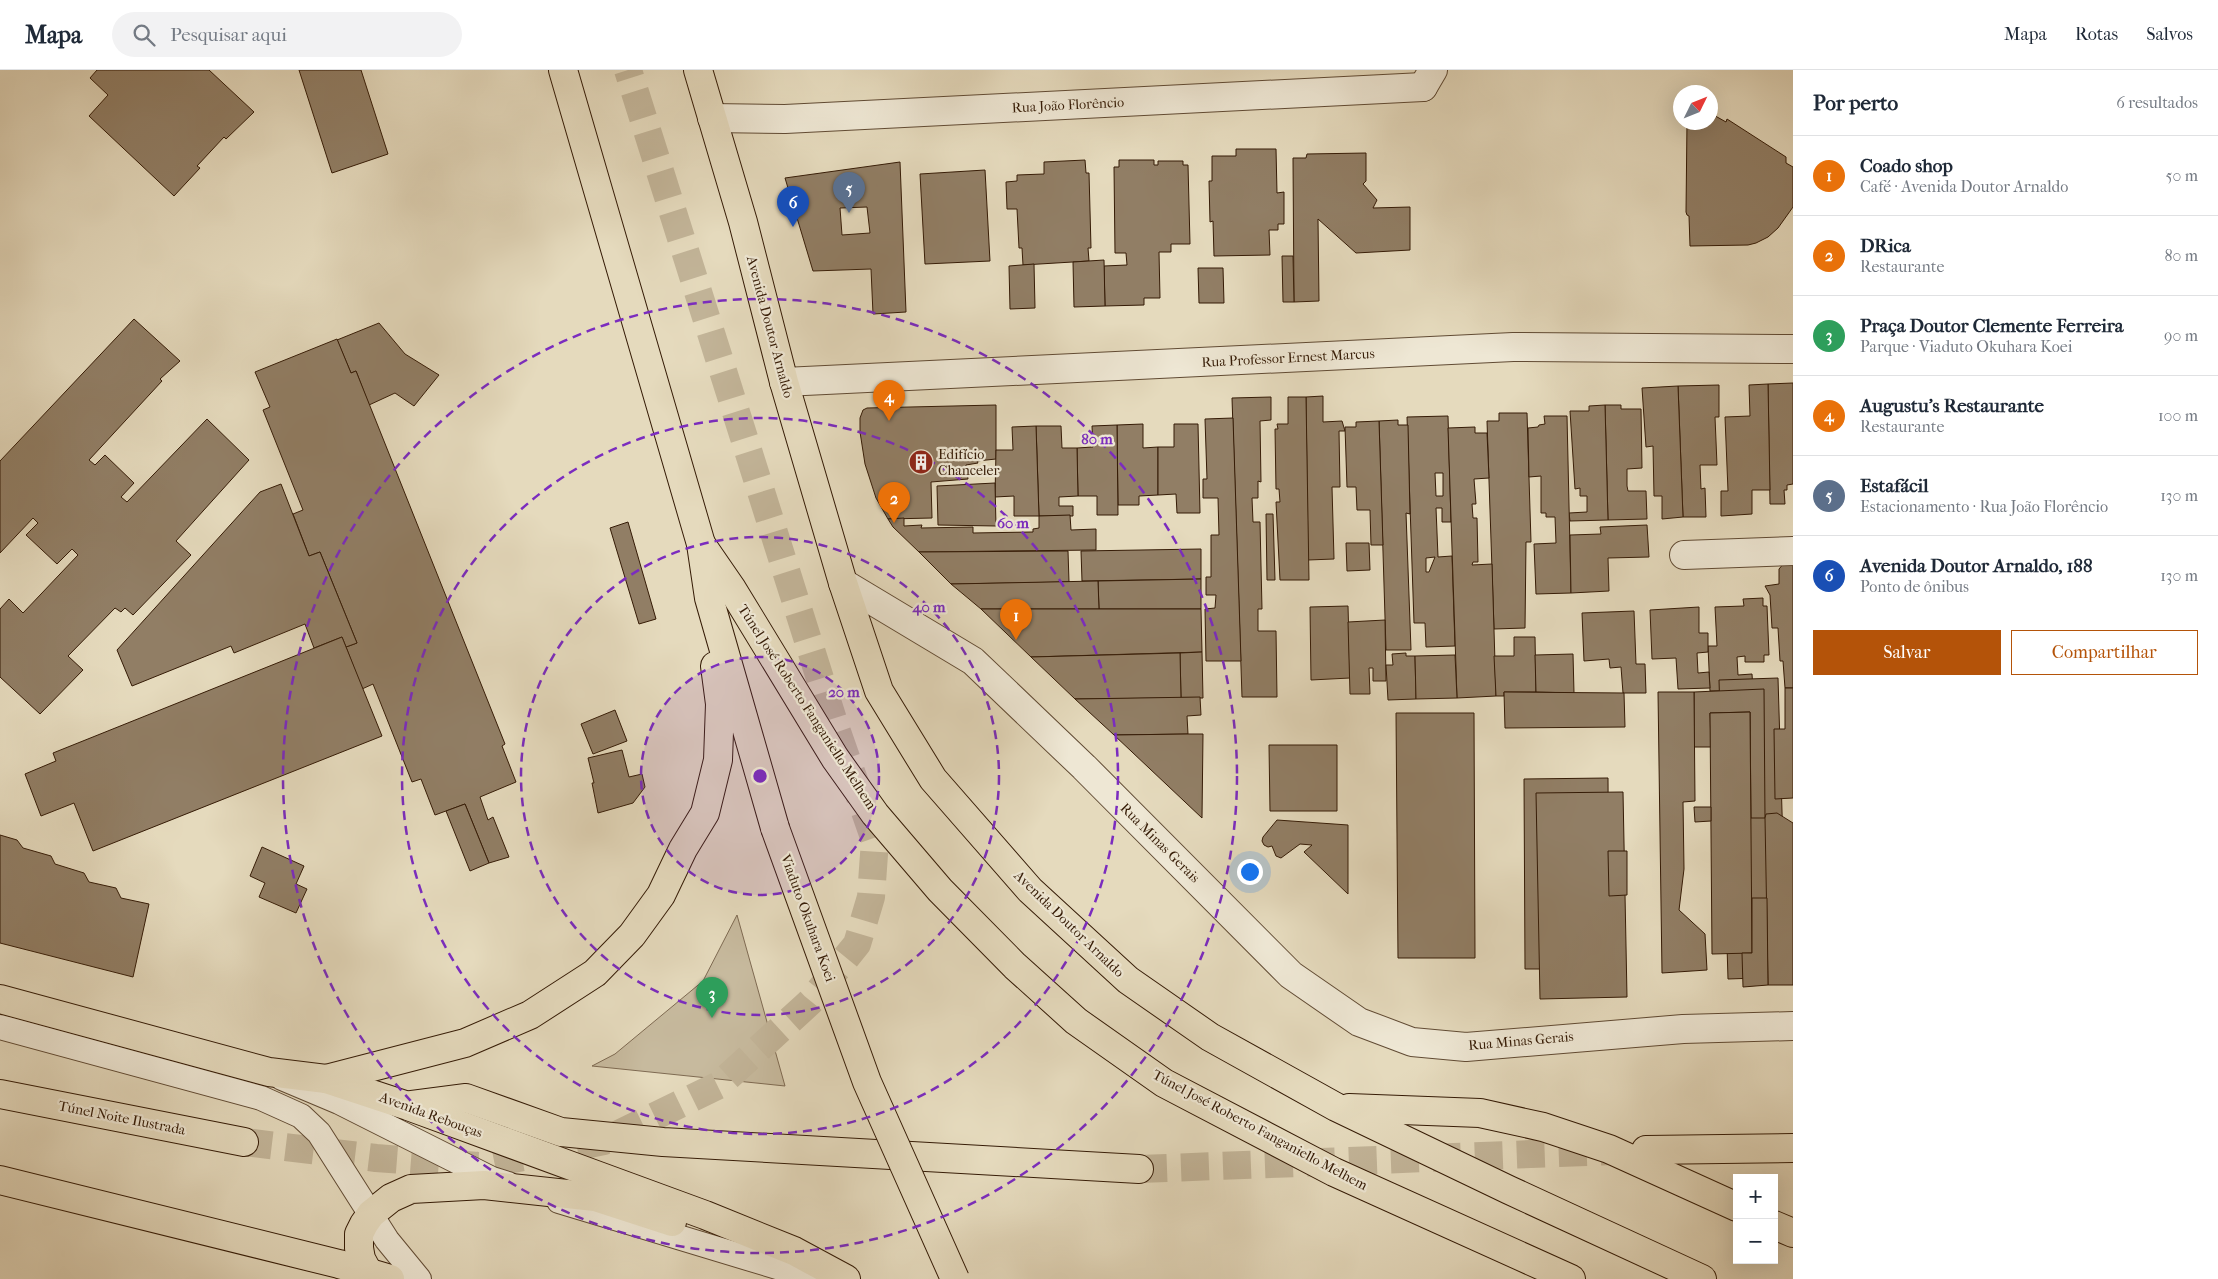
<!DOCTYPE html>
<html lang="pt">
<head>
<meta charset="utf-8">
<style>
	:root { --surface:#fff; --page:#f2f2f3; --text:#1f2937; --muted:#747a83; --line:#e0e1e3; --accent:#b45309 }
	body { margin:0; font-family:"IM FELL French Canon",serif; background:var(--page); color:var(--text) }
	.controls { position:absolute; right:15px; bottom:15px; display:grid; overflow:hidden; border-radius:0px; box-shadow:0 5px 20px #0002 }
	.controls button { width:45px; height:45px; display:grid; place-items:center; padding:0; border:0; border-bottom:1px solid var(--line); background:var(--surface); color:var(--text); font:25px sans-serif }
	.compass { position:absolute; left:1673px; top:15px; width:45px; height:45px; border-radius:50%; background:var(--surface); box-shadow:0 5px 20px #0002; rotate:47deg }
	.you { position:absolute; left:1249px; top:801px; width:18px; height:18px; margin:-12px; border:4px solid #fff; border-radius:50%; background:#1a73e8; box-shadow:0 0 0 8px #1a73e833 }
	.badge { display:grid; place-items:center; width:32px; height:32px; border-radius:50%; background:var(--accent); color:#fff; font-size:16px; font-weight:700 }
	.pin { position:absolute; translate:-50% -41px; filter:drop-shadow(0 1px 2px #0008) }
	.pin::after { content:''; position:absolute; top:26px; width:18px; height:15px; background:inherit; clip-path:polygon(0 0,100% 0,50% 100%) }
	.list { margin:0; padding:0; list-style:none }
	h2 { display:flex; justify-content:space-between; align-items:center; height:65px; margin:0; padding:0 20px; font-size:21px }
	h2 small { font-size:16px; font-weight:400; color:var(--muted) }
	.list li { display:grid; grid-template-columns:32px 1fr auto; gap:15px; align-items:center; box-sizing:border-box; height:80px; padding:0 20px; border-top:1px solid var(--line) }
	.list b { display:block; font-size:19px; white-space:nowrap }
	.list p { margin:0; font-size:16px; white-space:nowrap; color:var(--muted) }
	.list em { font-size:16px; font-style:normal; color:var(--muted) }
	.actions { display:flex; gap:10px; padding:15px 20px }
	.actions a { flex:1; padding:11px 0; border:1px solid var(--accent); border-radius:0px; text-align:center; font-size:18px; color:var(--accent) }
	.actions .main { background:var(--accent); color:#fff }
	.icon { flex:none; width:28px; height:28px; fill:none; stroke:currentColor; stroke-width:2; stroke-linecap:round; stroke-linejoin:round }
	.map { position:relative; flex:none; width:1793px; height:1209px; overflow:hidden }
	header { display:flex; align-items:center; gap:30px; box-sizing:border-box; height:70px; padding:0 25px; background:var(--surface); border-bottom:1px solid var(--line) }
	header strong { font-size:24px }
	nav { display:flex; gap:28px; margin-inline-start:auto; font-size:18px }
	.search { width:350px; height:45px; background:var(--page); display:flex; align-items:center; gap:12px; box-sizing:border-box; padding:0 18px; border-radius:28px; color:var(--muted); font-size:19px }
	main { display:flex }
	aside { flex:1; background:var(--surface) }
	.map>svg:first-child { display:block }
	.green { fill:#c7ba9e; stroke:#7e6a52 }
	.building { fill:#917e65; stroke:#351b06; fill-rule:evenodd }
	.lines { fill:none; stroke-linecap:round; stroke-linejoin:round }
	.primary-tunnel { stroke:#c2b498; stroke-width:28; stroke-dasharray:28 14; stroke-linecap:butt }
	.service-casing { stroke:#614b34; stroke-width:26 }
	.pedestrian-casing { stroke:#614b34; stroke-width:30 }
	.minor-casing { stroke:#614b34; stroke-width:30 }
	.primary-casing { stroke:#351b06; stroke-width:30 }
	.service { stroke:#eee7d4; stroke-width:24 }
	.pedestrian { stroke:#eee7d4; stroke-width:28 }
	.minor { stroke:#eee7d4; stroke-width:28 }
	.primary { stroke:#e5dabd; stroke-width:28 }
	.primary-bridge-casing { stroke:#351b06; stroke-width:30; stroke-linecap:butt }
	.primary-bridge { stroke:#e5dabd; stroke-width:28 }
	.ring { fill:none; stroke:#7b2cbf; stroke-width:2.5; stroke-dasharray:9 6 }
	.labels { text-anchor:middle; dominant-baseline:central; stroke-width:4.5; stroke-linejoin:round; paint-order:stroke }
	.street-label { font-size:14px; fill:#351b06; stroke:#eee7d4 }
	.poi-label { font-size:14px; fill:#351b06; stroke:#eee7d4; text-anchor:start }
	.centre { fill:#7b2cbf; stroke:#eee7d4; stroke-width:2.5 }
	.ring-label { font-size:15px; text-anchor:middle; font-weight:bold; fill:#7b2cbf; stroke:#eee7d4; stroke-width:4.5; stroke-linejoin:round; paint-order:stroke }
</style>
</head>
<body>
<header>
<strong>Mapa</strong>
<div class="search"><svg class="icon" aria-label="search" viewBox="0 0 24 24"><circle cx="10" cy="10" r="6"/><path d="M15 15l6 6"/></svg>Pesquisar aqui</div>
<nav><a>Mapa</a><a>Rotas</a><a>Salvos</a></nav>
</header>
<main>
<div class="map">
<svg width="1793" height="1209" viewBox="0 0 1793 1209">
	<rect width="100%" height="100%" fill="#e5dabd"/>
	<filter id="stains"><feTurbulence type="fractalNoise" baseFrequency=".004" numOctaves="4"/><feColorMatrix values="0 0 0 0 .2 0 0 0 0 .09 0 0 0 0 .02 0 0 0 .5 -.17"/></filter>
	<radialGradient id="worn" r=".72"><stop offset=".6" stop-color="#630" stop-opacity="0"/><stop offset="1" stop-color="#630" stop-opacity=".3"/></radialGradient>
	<polygon class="green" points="737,845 785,1016 592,996 615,984 703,911"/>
	<g class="building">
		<polygon points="97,0 209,0 254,42 226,69 224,67 197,96 200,98 174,126 89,46 108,25 90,8"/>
		<polygon points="299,0 361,0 388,84 332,103"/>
		<polygon points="1710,43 1726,52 1727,49 1786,87 1786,93 1793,97 1793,137 1778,158 1768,167 1756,173 1748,175 1690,176 1689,146 1687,145 1686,142 1687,52 1710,52"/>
		<polygon points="1236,79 1276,79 1277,123 1284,122 1284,154 1278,154 1278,160 1269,160 1270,185 1214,186 1213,151 1210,152 1209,111 1212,111 1212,86 1236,86"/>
		<polygon points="1366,83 1366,111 1363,114 1377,130 1373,138 1410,137 1410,180 1356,183 1318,149 1319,231 1294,232 1293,88 1306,88 1307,84"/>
		<polygon points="1085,90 1086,103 1089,103 1091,178 1088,178 1089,191 1023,195 1022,178 1019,178 1017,139 1007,139 1006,112 1017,111 1017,105 1044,104 1044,92"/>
		<polygon points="1119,90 1154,90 1154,95 1158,95 1158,91 1183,91 1183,95 1188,95 1190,174 1171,174 1171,182 1159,182 1160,228 1144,228 1144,235 1105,236 1104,196 1127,195 1126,183 1115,183 1114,97 1119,97"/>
		<path d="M900 92 906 242 873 244 871 199 813 201 785 108ZM867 137 870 163 842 165 840 138Z"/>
		<polygon points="985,100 990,191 925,194 920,104"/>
		<polygon points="1282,186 1293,186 1294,232 1283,232"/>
		<polygon points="1104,190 1105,236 1074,237 1073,192"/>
		<polygon points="1034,194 1035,238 1010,239 1009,196"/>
		<polygon points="1198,198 1223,198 1224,233 1199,233"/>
		<polygon points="134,249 180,291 160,309 162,311 89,390 95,395 105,385 134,413 121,427 127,432 207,349 249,390 176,471 191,485 133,545 125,538 121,542 115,538 68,586 83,600 40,644 0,607 0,539 9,529 23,543 78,485 72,479 57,494 26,465 38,453 33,448 0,483 0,391"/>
		<polygon points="379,253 405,284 439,305 414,336 395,323 369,335 356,301 351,303 337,270"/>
		<polygon points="337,269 351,303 356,301 505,674 502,676 516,712 480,727 488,750 493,747 509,787 489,793 465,734 435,745 421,709 412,712 373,614 362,619 346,577 357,573 320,482 309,486 293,444 303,440 263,340 270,337 255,302"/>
		<polygon points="1793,313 1793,414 1787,415 1787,420 1784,420 1785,434 1770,434 1768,314"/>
		<polygon points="1768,314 1770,420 1752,420 1752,444 1721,446 1721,421 1728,421 1725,347 1750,346 1749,315"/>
		<polygon points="1719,315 1719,347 1715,347 1717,395 1700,395 1701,419 1705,418 1706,447 1683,447 1678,316"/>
		<polygon points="1678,316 1683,447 1662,449 1662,426 1654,426 1653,376 1646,377 1642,318"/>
		<polygon points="1323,326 1323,352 1342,351 1345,361 1339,361 1340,417 1332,417 1334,489 1308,490 1306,327"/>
		<polygon points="1271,327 1271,350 1260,351 1261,412 1258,411 1258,428 1252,428 1253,452 1260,452 1262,539 1258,539 1258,561 1276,561 1277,627 1242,627 1232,328"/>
		<polygon points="1288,327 1306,327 1309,510 1280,510 1276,432 1280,432 1279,419 1276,419 1275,359 1278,359 1277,354 1288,354"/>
		<polygon points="996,335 996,389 977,391 978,393 966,395 968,409 931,412 932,448 888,449 876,428 865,394 860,362 860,348 863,340 867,338"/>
		<polygon points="1605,335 1621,335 1621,339 1641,339 1642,398 1627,399 1627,416 1628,421 1646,421 1647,449 1608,450"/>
		<polygon points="1605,335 1608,450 1570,451 1569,443 1587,442 1587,426 1580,426 1580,418 1575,419 1570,341 1589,341 1589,336"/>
		<polygon points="1499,343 1527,343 1531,472 1526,472 1525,558 1494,559 1487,351 1499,351"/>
		<path d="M1448 346 1451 452H1442V438H1436L1438 487 1452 486 1455 576 1426 577 1425 553H1414L1407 347ZM1435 403H1443V426H1436ZM1435 487 1429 502H1426V488Z"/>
		<polygon points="1544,346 1567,346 1571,523 1536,524 1534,474 1556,473 1555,447 1546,447 1546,443 1541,443 1541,406 1529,407 1528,358 1538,357 1539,355 1545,354"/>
		<polygon points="1233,348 1241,591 1206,591 1205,539 1215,538 1216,525 1206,525 1206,507 1211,507 1211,465 1219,465 1218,428 1203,428 1203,409 1207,409 1205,349"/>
		<polygon points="1398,350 1398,355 1408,355 1410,444 1406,443 1411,580 1386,580 1379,351"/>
		<polygon points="1379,351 1383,475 1371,475 1370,440 1357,440 1356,417 1347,417 1345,357 1356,357 1356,352"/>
		<polygon points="1143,354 1143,378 1158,377 1158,425 1139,426 1139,435 1118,435 1117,355"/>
		<polygon points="1174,354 1198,354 1200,443 1177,443 1176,424 1158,425 1158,377 1174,377"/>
		<polygon points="1117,355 1118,445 1097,445 1097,426 1078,426 1077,378 1093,377 1092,356"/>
		<polygon points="1036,356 1061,356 1062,378 1077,378 1078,426 1059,427 1059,436 1073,436 1073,446 1039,446"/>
		<polygon points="1036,356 1039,446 1014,446 1014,426 995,427 996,380 1013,380 1012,357"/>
		<polygon points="1475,357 1475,363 1487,363 1489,408 1474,409 1476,434 1472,434 1473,448 1477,448 1478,492 1473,492 1472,495 1492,494 1496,626 1457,628 1448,358"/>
		<polygon points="995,413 996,456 938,455 937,416"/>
		<polygon points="281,414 309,486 320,482 357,573 346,577 342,567 314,578 305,554 234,583 231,576 132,616 117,580 260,422"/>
		<polygon points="1266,444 1273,444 1275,510 1267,510"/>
		<polygon points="1070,445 1071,460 1096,459 1096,480 919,482 893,457 888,449 904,448 904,456 922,455 921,458 973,457 973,463 1033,462 1033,459 1039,458 1039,446"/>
		<polygon points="628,452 656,549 639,554 610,458"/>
		<polygon points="1647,455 1649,487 1608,488 1609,521 1571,523 1570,465 1601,464 1600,457"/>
		<polygon points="1346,473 1369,473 1370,500 1347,501"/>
		<polygon points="1201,479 1201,509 1082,511 1081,481"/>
		<polygon points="1068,481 1069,512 951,514 919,482"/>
		<polygon points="1793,491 1793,618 1785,618 1783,591 1780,591 1778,558 1772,558 1770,525 1765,516 1779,514 1779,499 1785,492"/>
		<polygon points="1201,509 1201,539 1099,539 1098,511"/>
		<polygon points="1098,511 1099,539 981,539 951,514"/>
		<polygon points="1763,528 1763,536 1767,536 1769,585 1764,585 1764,592 1745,592 1745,586 1737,587 1738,605 1752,604 1753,620 1710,621 1708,576 1717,576 1715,537 1744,536 1743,529"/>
		<polygon points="1348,536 1350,608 1311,610 1310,537"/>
		<polygon points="1699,537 1699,563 1708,563 1708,582 1697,583 1698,603 1709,602 1710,618 1678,619 1676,588 1652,589 1650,540"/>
		<polygon points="981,539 1201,539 1202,582 1031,587"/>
		<polygon points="1634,541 1636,594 1645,594 1646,623 1623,623 1621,597 1610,598 1609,589 1584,591 1582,543"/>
		<polygon points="1385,550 1386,611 1373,611 1373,598 1369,598 1370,624 1350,624 1348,552"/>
		<polygon points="342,567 382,666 93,781 74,733 41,746 25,704 56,691 53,683"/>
		<polygon points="1514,567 1535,567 1536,622 1504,622 1504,626 1496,626 1494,586 1514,586"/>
		<polygon points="1202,582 1203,628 1181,628 1180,583"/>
		<polygon points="1180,583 1181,628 1075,629 1031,587"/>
		<polygon points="1406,583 1406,586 1415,586 1416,629 1388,630 1386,595 1393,595 1392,584"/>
		<polygon points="1573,584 1574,623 1536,622 1535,585"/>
		<polygon points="1455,585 1457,628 1416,629 1415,586"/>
		<polygon points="1778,608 1787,907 1728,909 1719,610"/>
		<polygon points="1785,618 1793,618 1793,728 1775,729 1774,659 1785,659"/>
		<polygon points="1764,619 1765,748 1751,748 1750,642 1710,643 1711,677 1694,677 1694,622"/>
		<polygon points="1504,622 1624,623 1625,657 1505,658"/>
		<polygon points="1658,622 1694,622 1695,731 1683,732 1684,799 1679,840 1705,864 1707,900 1662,903"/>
		<polygon points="1200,627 1201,645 1187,646 1188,664 1114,665 1075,629"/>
		<polygon points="615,640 627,671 593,684 581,654"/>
		<polygon points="1750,642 1752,883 1712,884 1710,643"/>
		<polygon points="1396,643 1474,643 1475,888 1398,888"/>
		<polygon points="1203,664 1202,748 1114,665 1188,664"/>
		<polygon points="1269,675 1337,675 1337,741 1270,741"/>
		<polygon points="622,680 629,707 642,704 645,717 633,733 598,743 592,713 594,713 588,688"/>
		<polygon points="1608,708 1609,899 1525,899 1524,709"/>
		<polygon points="1623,722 1627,927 1540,929 1536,723"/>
		<polygon points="465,734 489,793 470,801 446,741"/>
		<polygon points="1694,737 1711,737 1711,751 1695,752"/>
		<polygon points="1777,743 1793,753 1793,915 1768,915 1765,748 1766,744"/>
		<polygon points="1277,750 1348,755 1348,824 1304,782 1312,775 1300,774 1281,788 1276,786 1272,776 1268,777 1264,775 1262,771 1263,767"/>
		<polygon points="0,765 17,770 23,778 51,786 55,794 84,803 89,812 116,818 121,828 149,834 133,907 0,873"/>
		<polygon points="262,777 304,796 296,814 307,819 296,843 259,827 265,813 250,806"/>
		<polygon points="1608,781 1627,781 1627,825 1609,826"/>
		<polygon points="1752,828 1767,828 1768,915 1743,917 1742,883 1752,883"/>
	</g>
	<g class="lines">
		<g class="primary-tunnel">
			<polyline points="244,1072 376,1088 478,1096 604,1071 719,1015 810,932 857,874 871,827 875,770 835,656 628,0"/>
			<polyline points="1139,1099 1612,1081"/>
		</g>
		<defs>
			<g id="service">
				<polyline points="0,957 261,1028 301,1046 319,1063 387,1170 419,1209"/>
				<polyline points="282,1008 339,1032 492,1109 508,1114"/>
				<polyline points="559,1131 787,1200 807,1209"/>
			</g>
			<polyline id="pedestrian" points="1423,17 1433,0"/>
			<g id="minor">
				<polyline points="712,48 785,49 1423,17"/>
				<polyline points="784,312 1513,277 1793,279"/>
				<polyline points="1684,485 1793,481"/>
				<polyline points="843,513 973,591 1084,697 1291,905 1359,952 1412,972 1466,977 1683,959 1793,956"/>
			</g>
			<g id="primary">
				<polyline points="563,0 701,474 709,528 775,758"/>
				<polyline points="698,0 743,152 784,312 843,513 879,621 933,709 1030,820 1128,910 1210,967 1336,1037 1509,1120 1702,1209"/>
				<polyline points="701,474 732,519 835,688 875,744 940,820 1015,896 1076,951 1164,1013 1334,1102 1571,1209"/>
				<polyline points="0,929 269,1002 326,1009 408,1036 705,1145 794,1181 846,1209"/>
				<polyline points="326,1009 465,973 530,945 595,903 632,865 661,825 683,779 705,743 718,690 720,634 715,596"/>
				<polyline points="0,1024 244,1072"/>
				<polyline points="412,1035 466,1028 561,1062 663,1072 1139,1099"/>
				<polyline points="1349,1038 1480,1043 1543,1057 1609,1079 1737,1137"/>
				<polyline points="1646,1080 1793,1078"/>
				<polyline points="0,1110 339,1194 390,1209"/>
				<polyline points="1774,1155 1793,1163"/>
				<polyline points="368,1202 361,1189 359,1178 359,1164 364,1154 371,1144 391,1128 411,1119 484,1115 595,1127 672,1152"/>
			</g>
		</defs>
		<use href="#service" class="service-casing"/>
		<use href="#pedestrian" class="pedestrian-casing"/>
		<use href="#minor" class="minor-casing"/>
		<use href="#primary" class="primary-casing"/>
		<use href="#service" class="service"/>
		<use href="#pedestrian" class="pedestrian"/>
		<use href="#minor" class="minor"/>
		<use href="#primary" class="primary"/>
		<defs>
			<polyline id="primary-bridge" points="775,758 867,1012 955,1209"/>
		</defs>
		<use href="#primary-bridge" class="primary-bridge-casing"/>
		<use href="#primary-bridge" class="primary-bridge"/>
	</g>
	<circle cx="760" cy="706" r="119" fill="#7b2cbf" fill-opacity=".12"/>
	<g class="ring">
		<circle cx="760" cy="706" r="119"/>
		<circle cx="760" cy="706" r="239"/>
		<circle cx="760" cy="706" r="358"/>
		<circle cx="760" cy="706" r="477"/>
	</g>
	<defs>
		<symbol id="building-disc" viewBox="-11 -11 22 22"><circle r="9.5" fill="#8f2418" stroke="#eee7d4"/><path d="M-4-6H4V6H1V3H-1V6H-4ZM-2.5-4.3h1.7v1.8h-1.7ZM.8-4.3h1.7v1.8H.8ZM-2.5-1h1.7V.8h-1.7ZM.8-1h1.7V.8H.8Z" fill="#fff"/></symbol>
	</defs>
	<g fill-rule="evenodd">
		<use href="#building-disc" x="907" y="378" width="28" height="28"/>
	</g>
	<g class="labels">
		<g class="street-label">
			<text transform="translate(1068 35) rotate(-3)">Rua João Florêncio</text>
			<text transform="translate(770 257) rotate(75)">Avenida Doutor Arnaldo</text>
			<text transform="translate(1288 288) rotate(-3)">Rua Professor Ernest Marcus</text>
			<text transform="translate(807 637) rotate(57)">Túnel José Roberto Fanganiello Melhem</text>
			<text transform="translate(1160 773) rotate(45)">Rua Minas Gerais</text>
			<text transform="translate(808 848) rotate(70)">Viaduto Okuhara Koei</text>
			<text transform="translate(1069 854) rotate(44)">Avenida Doutor Arnaldo</text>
			<text transform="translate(1521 971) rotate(-5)">Rua Minas Gerais</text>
			<text transform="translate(431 1045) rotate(20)">Avenida Rebouças</text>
			<text transform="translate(122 1048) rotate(11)">Túnel Noite Ilustrada</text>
			<text transform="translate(1260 1060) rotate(28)">Túnel José Roberto Fanganiello Melhem</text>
		</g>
		<g class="poi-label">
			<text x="938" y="384">Edifício<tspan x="938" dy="16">Chanceler</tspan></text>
		</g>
	</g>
	<circle cx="760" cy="706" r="8" class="centre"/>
	<g class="ring-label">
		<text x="1097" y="374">80 m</text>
		<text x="1013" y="458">60 m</text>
		<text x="929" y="542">40 m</text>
		<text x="844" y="627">20 m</text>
	</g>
	<rect width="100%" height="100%" filter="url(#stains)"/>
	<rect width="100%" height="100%" fill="url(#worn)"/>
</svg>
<div class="controls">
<button>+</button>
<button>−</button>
</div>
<svg class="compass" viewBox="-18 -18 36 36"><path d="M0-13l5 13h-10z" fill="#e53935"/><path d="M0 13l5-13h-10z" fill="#747a83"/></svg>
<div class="you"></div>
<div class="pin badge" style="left:1016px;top:570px;background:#e8710a">1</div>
<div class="pin badge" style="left:894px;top:453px;background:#e8710a">2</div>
<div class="pin badge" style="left:712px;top:948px;background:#2e9e5b">3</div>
<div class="pin badge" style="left:889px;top:351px;background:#e8710a">4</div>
<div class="pin badge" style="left:849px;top:143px;background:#5c6f8a">5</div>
<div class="pin badge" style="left:793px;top:157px;background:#1a4fb4">6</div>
</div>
<aside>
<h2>Por perto<small>6 resultados</small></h2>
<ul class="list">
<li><span class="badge" style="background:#e8710a">1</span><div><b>Coado shop</b><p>Café · Avenida Doutor Arnaldo</p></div><em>50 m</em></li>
<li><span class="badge" style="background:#e8710a">2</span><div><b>DRica</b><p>Restaurante</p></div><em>80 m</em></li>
<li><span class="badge" style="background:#2e9e5b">3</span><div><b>Praça Doutor Clemente Ferreira</b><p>Parque · Viaduto Okuhara Koei</p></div><em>90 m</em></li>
<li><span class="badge" style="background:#e8710a">4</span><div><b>Augustu's Restaurante</b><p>Restaurante</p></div><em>100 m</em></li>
<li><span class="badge" style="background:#5c6f8a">5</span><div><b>Estafácil</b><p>Estacionamento · Rua João Florêncio</p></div><em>130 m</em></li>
<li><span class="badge" style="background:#1a4fb4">6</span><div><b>Avenida Doutor Arnaldo, 188</b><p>Ponto de ônibus</p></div><em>130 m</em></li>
</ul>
<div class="actions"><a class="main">Salvar</a><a>Compartilhar</a></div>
</aside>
</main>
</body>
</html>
